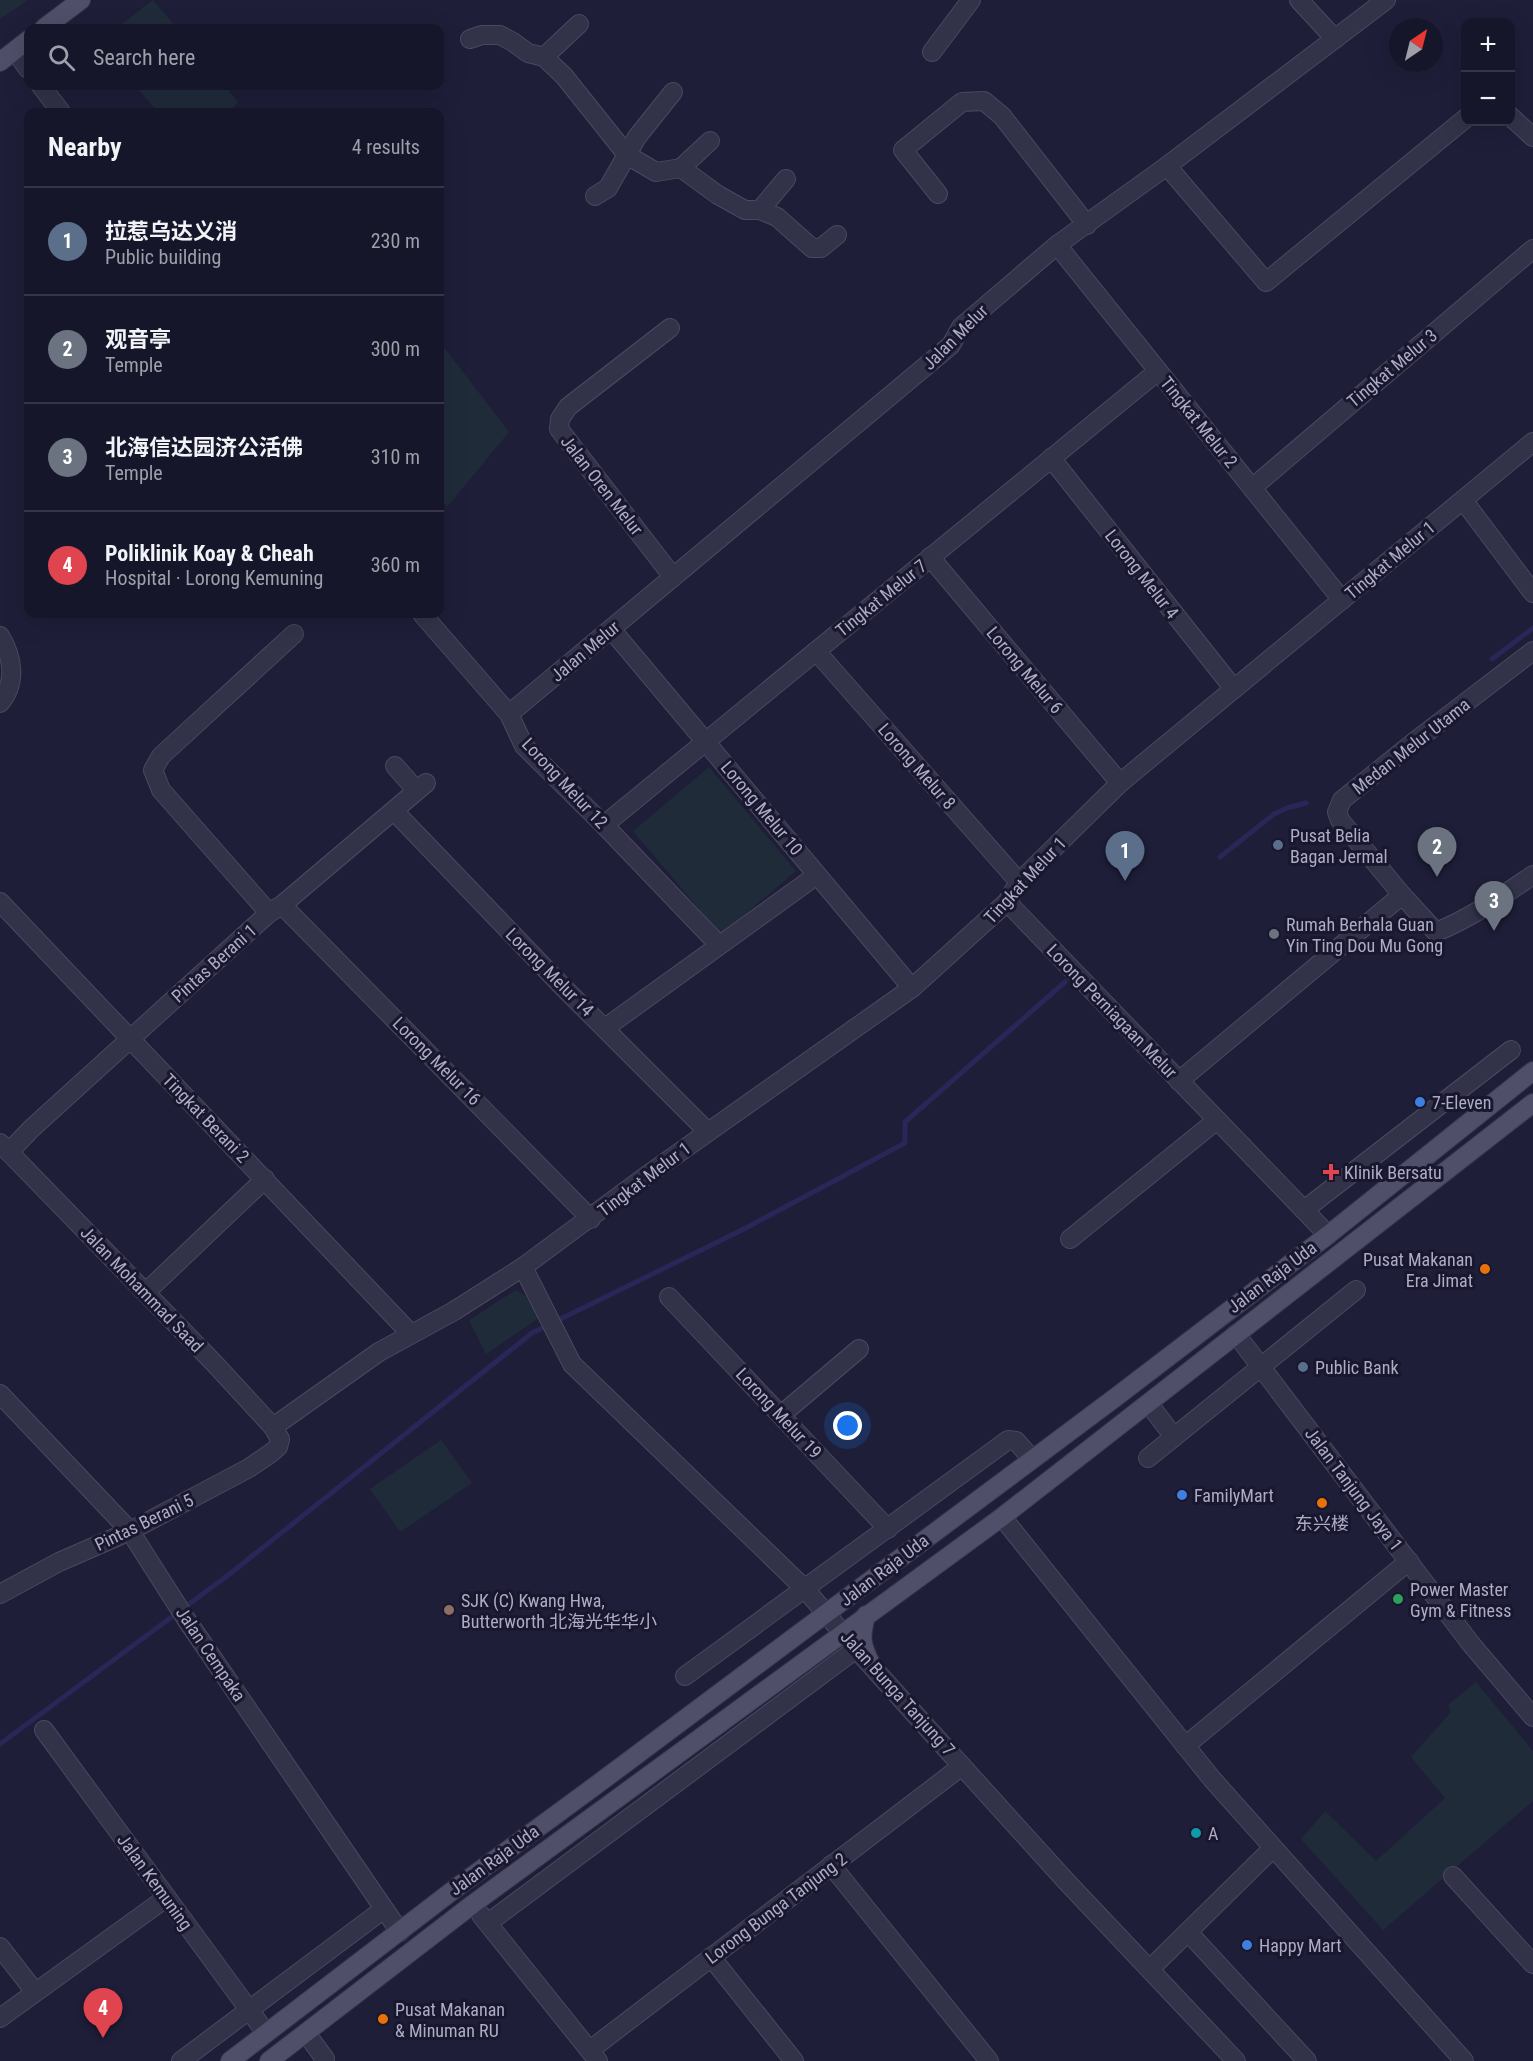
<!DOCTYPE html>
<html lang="en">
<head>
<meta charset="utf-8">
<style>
	:root { --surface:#16162b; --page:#232337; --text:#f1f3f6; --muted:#9e9fa9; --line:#353547; --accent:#0b8043 }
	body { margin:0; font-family:"Roboto Condensed","Noto Sans SC",sans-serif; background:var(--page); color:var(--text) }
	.controls { position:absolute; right:18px; top:18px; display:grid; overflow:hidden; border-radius:12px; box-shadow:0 6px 24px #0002 }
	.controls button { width:54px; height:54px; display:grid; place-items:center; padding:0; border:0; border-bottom:2px solid var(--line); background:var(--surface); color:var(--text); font:30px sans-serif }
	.compass { position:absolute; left:1389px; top:18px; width:54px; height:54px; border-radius:50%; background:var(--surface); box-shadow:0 6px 24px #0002; rotate:35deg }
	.you { position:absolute; left:848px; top:1426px; width:21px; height:21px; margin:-15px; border:4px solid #fff; border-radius:50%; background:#1a73e8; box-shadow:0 0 0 9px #1a73e833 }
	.badge { display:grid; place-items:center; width:39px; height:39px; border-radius:50%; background:var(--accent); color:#fff; font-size:20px; font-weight:700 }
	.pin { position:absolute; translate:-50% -50px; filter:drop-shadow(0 2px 3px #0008) }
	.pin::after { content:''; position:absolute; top:32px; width:21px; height:18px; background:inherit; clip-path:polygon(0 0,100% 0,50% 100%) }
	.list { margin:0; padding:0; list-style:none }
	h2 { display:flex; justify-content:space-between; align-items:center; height:78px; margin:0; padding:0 24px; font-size:26px }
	h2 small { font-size:20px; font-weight:400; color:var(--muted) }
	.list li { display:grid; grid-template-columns:39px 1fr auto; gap:18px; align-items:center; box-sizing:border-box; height:108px; padding:0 24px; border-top:2px solid var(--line) }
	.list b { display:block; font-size:22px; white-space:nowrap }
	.list p { margin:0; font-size:20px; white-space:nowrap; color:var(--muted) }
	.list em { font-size:20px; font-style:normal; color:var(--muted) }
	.icon { flex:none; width:33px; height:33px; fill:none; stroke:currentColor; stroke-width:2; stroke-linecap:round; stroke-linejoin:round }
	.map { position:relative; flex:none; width:1533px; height:2061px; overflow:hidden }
	.search { position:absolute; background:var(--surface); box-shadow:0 6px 24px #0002; left:24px; top:24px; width:420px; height:66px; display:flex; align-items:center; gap:15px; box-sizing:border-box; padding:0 21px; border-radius:12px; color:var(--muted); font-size:22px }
	.panel { position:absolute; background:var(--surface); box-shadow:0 6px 24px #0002; left:24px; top:108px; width:420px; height:510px; border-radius:12px }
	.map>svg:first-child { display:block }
	.green { fill:#202b3a }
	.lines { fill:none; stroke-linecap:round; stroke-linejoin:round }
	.stream { stroke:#282757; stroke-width:5 }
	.minor-casing { stroke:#4a4961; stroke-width:20 }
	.major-casing { stroke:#393850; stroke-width:20 }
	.minor { stroke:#323249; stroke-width:18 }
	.major { stroke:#504f6a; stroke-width:18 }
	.service-dot { fill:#5c6f8a; stroke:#18172e; stroke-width:2 }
	.worship-dot { fill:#6b7280; stroke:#18172e; stroke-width:2 }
	.shop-dot { fill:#3f7fe0; stroke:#18172e; stroke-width:2 }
	.health-dot { fill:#e0444e; stroke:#18172e; stroke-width:2 }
	.food-dot { fill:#e8710a; stroke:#18172e; stroke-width:2 }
	.leisure-dot { fill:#2e9e5b; stroke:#18172e; stroke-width:2 }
	.education-dot { fill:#8d6e63; stroke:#18172e; stroke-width:2 }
	.culture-dot { fill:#0f9aa8; stroke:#18172e; stroke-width:2 }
	.labels { text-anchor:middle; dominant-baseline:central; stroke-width:6; stroke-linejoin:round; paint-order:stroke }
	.street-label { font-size:18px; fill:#adabc6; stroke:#18172e }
	.poi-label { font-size:18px; fill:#adabc6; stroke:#18172e; text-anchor:start }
</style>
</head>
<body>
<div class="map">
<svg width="1533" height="2061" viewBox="0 0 1533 2061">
	<rect width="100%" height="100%" fill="#1e1e39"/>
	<g class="green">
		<polygon points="0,0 28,0 0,19"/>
		<polygon points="153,0 177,28 117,28"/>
		<polygon points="135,86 225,86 238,102 229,112 158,112"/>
		<polygon points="440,342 509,432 447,507 440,496"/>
		<polygon points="709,767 796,871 721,935 633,831"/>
		<polygon points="516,1290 525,1295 539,1318 486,1354 469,1320"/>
		<polygon points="441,1440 472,1483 400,1532 370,1489"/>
		<polygon points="1476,1682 1533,1751 1533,1801 1383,1930 1301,1839 1325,1811 1376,1861 1445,1798 1411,1757 1451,1712 1448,1705"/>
	</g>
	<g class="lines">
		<g class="stream">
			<polyline points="1492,659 1533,628"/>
			<polyline points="1220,857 1274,814 1287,808 1306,803"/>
			<polyline points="0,1744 231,1573 532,1333 742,1230 905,1143 905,1122 1065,982"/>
		</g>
		<defs>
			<g id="minor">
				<polyline points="1299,0 1335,39"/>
				<polyline points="470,39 482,35 500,35 513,42 528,53 544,57 564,76 627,155 656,172 681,168 718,195 745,210 760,210 777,217 812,248 821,248 837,235"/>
				<polyline points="15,51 28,69"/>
				<polyline points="932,52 971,0"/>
				<polyline points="544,57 579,24"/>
				<polyline points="41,86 61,112"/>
				<polyline points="1510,116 1533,137"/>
				<polyline points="1167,166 1266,282 1466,118"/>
				<polyline points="681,168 710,141"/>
				<polyline points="938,194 903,150 962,102 984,101 1002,116 1087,225"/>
				<polyline points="595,196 608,188 637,137 673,92"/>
				<polyline points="760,210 786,179"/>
				<polyline points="1057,245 1342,600"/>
				<polyline points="670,328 568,407 560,419 559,429 673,577"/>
				<polyline points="1051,458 1234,689"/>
				<polyline points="1252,488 1533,249"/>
				<polyline points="1463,500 1533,593"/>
				<polyline points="930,557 1120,783"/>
				<polyline points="422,614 509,714 524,746 604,825 718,944"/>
				<polyline points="611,629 912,988"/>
				<path d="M0 636C13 657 17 683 0 703"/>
				<polyline points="816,651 1019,882"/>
				<path d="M1533 651 1414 742 1342 800 1337 812 1340 820 1402 895 1436 932C1471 918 1502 896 1533 875"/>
				<polyline points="509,714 951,345 961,327 1057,245 1167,166 1386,0"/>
				<polyline points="395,766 416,790"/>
				<polyline points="394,811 563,987 708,1132"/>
				<polyline points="604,825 1158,371"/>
				<polyline points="0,902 411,1334"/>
				<polyline points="1007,902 1328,1235"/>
				<polyline points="282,905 591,1219"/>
				<polyline points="269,913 161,790 153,770 161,756 294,634"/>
				<polyline points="605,1028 817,875"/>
				<polyline points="1179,1081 1402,895"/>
				<polyline points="0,1143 214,1363 273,1427 280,1439 278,1447 271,1453 249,1468 130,1531 59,1562 0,1594"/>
				<polyline points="9,1152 31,1129 269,913 282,905 426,783"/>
				<polyline points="1304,1210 1511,1050"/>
				<polyline points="1070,1239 1217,1120"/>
				<polyline points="523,1267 572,1364 805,1589 856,1649 1065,1880 1236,2061"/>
				<polyline points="146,1292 265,1179"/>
				<polyline points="669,1297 888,1529"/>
				<polyline points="1236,1334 1471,1644 1533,1717"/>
				<polyline points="0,1394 130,1531 186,1619 400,1932"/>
				<polyline points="1149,1404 1174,1437"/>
				<polyline points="781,1415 859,1349"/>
				<polyline points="273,1427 379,1352 454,1311 523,1267 646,1176 912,988 1007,902 1019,882 1120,783 1533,442"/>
				<polyline points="1148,1458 1356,1290"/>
				<polyline points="1002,1517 1212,1779 1464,2061"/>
				<polyline points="685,1676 1008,1440 1016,1441 1032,1459"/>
				<polyline points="44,1730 266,2033"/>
				<polyline points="1185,1746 1409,1561"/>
				<polyline points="831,1865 989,2061"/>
				<polyline points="1453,1876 1533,1964"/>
				<polyline points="481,1915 598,2061"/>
				<polyline points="488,1923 856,1649"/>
				<polyline points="1188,1932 1307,2061"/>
				<polyline points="0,1947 35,1992"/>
				<polyline points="711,1957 794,2061"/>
				<polyline points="1150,1969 1273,1848"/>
				<polyline points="0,2018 166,1898"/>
				<polyline points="306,2033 325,2059 323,2061"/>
				<polyline points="590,2050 962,1766"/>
				<polyline points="181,2061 384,1909"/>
			</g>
			<g id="major">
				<polyline points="44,28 81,0"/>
				<polyline points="0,62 28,40"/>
				<path d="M866 1615C861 1636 860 1642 870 1662"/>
				<polyline points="230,2061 456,1888 595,1786 1116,1397 1328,1235 1533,1071"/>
				<polyline points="269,2061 473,1904 1002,1517 1533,1103"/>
			</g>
		</defs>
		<use href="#minor" class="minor-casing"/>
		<use href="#major" class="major-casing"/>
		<use href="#minor" class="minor"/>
		<use href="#major" class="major"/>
	</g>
	<g class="service-dot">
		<circle cx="1278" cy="845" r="6"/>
		<circle cx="1303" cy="1367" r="6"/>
	</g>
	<circle class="worship-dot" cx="1274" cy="934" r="6"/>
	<g class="shop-dot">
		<circle cx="1420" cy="1102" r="6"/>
		<circle cx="1182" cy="1495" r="6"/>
		<circle cx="1247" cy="1945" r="6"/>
	</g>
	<path class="health-dot" d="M1328 1163h6v6h6v6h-6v6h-6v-6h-6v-6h6z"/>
	<g class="food-dot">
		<circle cx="1485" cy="1269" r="6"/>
		<circle cx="1322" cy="1503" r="6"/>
		<circle cx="383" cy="2019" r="6"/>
	</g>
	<circle class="leisure-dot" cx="1398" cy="1599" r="6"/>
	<circle class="education-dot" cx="449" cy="1610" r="6"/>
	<circle class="culture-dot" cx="1196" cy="1833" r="6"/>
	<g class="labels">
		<g class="street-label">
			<text transform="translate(955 337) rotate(-45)">Jalan Melur</text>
			<text transform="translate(1392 368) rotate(-40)">Tingkat Melur 3</text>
			<text transform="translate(1199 422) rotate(51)">Tingkat Melur 2</text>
			<text transform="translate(602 485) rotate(52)">Jalan Oren Melur</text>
			<text transform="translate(1390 560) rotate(-40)">Tingkat Melur 1</text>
			<text transform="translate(1142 574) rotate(52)">Lorong Melur 4</text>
			<text transform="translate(881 598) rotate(-39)">Tingkat Melur 7</text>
			<text transform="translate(585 651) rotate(-40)">Jalan Melur</text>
			<text transform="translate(1025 670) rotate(50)">Lorong Melur 6</text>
			<text transform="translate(1411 746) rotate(-38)">Medan Melur Utama</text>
			<text transform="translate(917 766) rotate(49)">Lorong Melur 8</text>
			<text transform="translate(565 783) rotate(47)">Lorong Melur 12</text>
			<text transform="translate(762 808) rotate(50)">Lorong Melur 10</text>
			<text transform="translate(1025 880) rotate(-47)">Tingkat Melur 1</text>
			<text transform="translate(214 963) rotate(-42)">Pintas Berani 1</text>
			<text transform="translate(550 972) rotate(45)">Lorong Melur 14</text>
			<text transform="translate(1112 1011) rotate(46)">Lorong Perniagaan Melur</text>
			<text transform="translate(437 1061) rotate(45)">Lorong Melur 16</text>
			<text transform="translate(206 1118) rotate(46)">Tingkat Berani 2</text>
			<text transform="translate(644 1179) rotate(-37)">Tingkat Melur 1</text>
			<text transform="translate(1272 1277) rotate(-37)">Jalan Raja Uda</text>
			<text transform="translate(142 1289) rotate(46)">Jalan Mohammad Saad</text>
			<text transform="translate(779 1413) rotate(47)">Lorong Melur 19</text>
			<text transform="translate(1354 1489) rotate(53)">Jalan Tanjung Jaya 1</text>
			<text transform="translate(144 1522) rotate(-26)">Pintas Berani 5</text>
			<text transform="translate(884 1570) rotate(-37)">Jalan Raja Uda</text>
			<text transform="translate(211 1654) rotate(56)">Jalan Cempaka</text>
			<text transform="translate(898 1693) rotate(48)">Jalan Bunga Tanjung 7</text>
			<text transform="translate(494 1860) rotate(-36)">Jalan Raja Uda</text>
			<text transform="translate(155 1882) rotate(54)">Jalan Kemuning</text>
			<text transform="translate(776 1908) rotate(-37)">Lorong Bunga Tanjung 2</text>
		</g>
		<g class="poi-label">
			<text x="1290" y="835">Pusat Belia<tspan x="1290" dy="21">Bagan Jermal</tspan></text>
			<text x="1286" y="924">Rumah Berhala Guan<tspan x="1286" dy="21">Yin Ting Dou Mu Gong</tspan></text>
			<text x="1432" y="1102">7-Eleven</text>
			<text x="1344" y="1172">Klinik Bersatu</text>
			<text x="1473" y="1259" text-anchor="end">Pusat Makanan<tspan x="1473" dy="21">Era Jimat</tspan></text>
			<text x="1315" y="1367">Public Bank</text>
			<text x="1194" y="1495">FamilyMart</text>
			<text x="1322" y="1523" text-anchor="middle">东兴楼</text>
			<text x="1410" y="1589">Power Master<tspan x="1410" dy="21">Gym &amp; Fitness</tspan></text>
			<text x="461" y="1600">SJK (C) Kwang Hwa,<tspan x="461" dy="21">Butterworth 北海光华华小</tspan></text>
			<text x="1208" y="1833">A</text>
			<text x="1259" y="1945">Happy Mart</text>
			<text x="395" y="2009">Pusat Makanan<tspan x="395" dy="21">&amp; Minuman RU</tspan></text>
		</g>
	</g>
</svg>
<div class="controls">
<button>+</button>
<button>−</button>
</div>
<svg class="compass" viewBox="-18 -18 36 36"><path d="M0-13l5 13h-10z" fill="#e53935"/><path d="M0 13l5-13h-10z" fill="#9e9fa9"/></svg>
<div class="you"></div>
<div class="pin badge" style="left:1125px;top:881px;background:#5c6f8a">1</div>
<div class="pin badge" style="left:1437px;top:877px;background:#6b7280">2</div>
<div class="pin badge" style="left:1494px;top:931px;background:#6b7280">3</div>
<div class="pin badge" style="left:103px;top:2038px;background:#e0444e">4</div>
<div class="search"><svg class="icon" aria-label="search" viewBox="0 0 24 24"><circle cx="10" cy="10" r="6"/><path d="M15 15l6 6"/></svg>Search here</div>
<section class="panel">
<h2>Nearby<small>4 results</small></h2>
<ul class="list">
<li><span class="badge" style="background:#5c6f8a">1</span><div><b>拉惹乌达义消</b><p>Public building</p></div><em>230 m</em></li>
<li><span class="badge" style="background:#6b7280">2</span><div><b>观音亭</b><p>Temple</p></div><em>300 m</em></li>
<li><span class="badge" style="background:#6b7280">3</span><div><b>北海信达园济公活佛</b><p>Temple</p></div><em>310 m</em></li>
<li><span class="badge" style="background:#e0444e">4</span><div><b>Poliklinik Koay &amp; Cheah</b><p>Hospital · Lorong Kemuning</p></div><em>360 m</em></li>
</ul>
</section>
</div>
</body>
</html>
